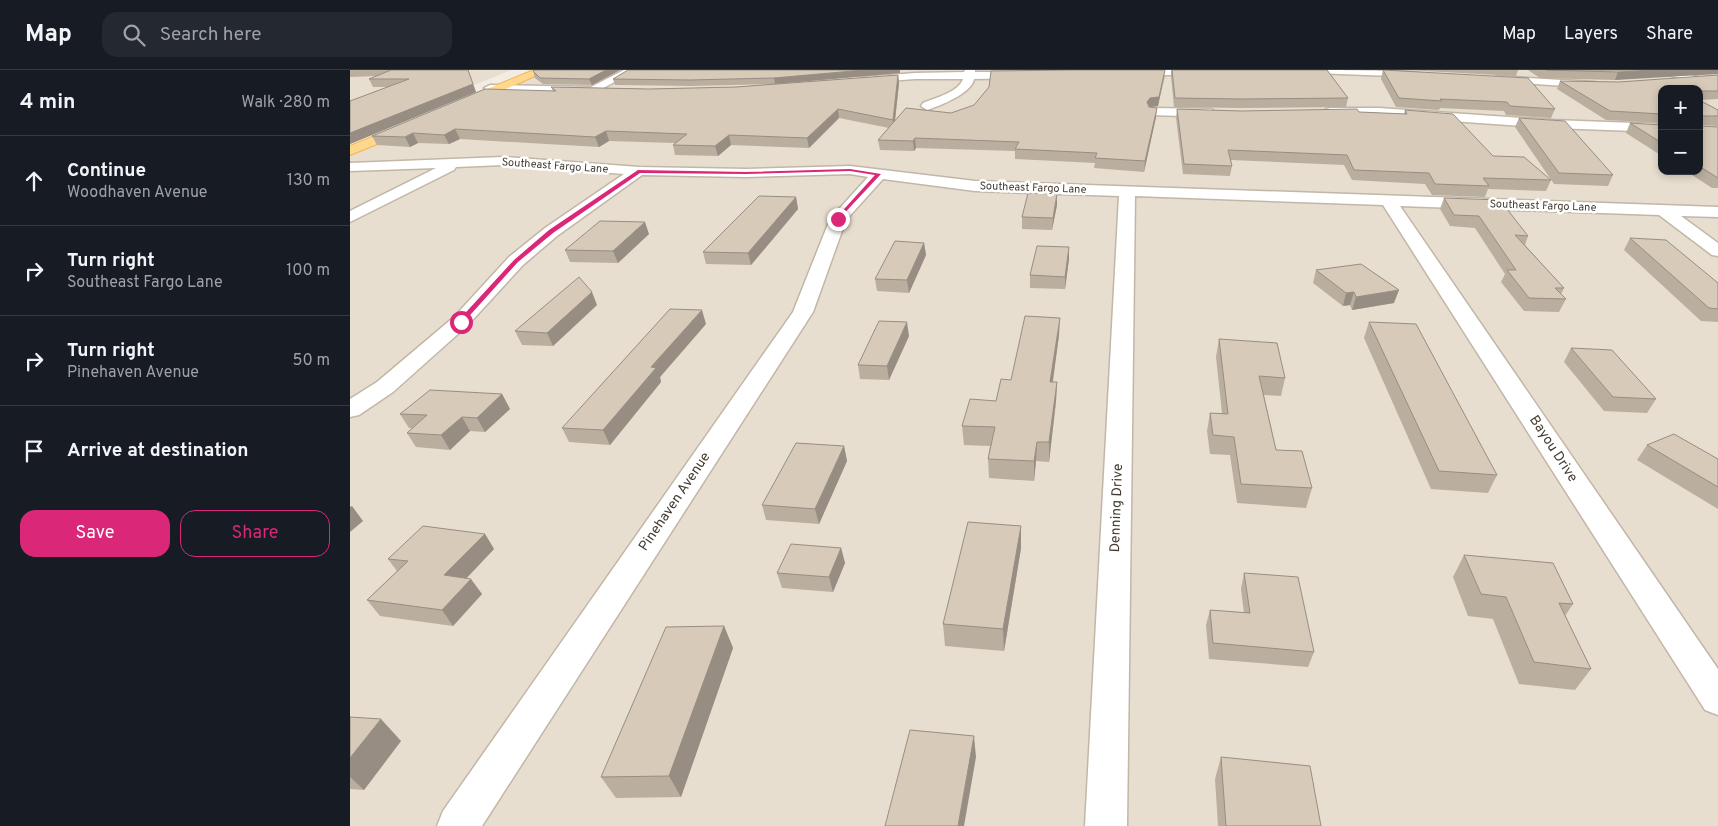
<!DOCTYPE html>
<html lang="en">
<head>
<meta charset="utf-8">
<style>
	:root { --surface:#171b24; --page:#242831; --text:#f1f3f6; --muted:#9ea1a6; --line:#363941; --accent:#db2777 }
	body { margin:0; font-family:Overpass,sans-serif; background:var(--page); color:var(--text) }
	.controls { position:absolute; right:15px; top:15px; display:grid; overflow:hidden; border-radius:10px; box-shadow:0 2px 8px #0003 }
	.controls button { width:45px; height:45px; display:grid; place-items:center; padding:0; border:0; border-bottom:1px solid var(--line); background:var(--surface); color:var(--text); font:25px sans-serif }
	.stop { position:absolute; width:15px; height:15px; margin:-11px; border:4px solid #db2777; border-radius:50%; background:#fff }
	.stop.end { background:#db2777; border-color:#fff; box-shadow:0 1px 5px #0008 }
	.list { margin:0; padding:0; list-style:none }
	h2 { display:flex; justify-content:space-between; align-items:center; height:65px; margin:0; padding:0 20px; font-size:21px }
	h2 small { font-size:16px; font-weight:400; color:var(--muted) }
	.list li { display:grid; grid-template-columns:32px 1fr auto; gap:15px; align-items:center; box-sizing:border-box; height:90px; padding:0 20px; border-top:1px solid var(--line) }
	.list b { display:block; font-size:19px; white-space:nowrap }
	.list p { margin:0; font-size:16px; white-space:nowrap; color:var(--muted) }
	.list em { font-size:16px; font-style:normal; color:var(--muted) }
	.actions { display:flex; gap:10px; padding:15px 20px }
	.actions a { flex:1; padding:11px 0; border:1px solid var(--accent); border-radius:15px; text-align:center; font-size:18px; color:var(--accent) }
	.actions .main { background:var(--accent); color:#fff }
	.icon { flex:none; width:28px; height:28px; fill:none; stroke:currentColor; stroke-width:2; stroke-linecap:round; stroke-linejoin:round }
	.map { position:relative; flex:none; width:1368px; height:756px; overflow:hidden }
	header { display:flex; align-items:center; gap:30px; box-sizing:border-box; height:70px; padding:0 25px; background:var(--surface); border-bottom:1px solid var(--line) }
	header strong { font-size:24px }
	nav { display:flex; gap:28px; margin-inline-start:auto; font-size:18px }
	.search { width:350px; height:45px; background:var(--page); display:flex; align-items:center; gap:12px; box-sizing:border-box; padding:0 18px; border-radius:15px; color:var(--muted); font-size:19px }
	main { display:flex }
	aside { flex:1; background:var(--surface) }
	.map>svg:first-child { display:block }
	.residential { fill:#e7decf; fill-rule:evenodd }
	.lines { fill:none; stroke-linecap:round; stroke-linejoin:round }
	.minor-casing { stroke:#c2b6a7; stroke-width:3 }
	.primary-casing { stroke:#eeb554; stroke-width:2 }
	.minor { fill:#fff; fill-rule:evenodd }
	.primary { fill:#ffd78f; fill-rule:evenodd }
	.wall { fill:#baae9f }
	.shaded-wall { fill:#978d82 }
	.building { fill:#d8cab9; stroke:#978d82 }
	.route { fill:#db2777 }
	.labels { text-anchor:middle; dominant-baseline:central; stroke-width:5; stroke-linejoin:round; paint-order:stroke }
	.far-street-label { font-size:11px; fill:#453c32; stroke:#fff }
	.street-label { font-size:14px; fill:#453c32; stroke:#fff }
</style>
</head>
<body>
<header>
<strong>Map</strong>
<div class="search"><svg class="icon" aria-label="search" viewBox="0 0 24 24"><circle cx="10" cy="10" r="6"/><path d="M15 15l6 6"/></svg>Search here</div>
<nav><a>Map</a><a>Layers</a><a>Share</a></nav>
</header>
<main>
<aside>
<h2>4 min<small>Walk · 280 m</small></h2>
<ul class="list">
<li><svg class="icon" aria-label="ahead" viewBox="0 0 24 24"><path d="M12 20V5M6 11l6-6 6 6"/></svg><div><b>Continue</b><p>Woodhaven Avenue</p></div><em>130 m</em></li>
<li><svg class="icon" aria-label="right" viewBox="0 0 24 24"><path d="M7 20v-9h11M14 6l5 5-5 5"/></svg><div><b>Turn right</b><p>Southeast Fargo Lane</p></div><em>100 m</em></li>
<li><svg class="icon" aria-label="right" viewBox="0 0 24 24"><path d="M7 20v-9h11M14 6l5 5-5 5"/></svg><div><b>Turn right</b><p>Pinehaven Avenue</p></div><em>50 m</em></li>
<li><svg class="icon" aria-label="arrive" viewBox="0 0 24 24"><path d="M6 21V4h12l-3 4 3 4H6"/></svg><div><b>Arrive at destination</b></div></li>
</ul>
<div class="actions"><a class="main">Save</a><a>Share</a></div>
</aside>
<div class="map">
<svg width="1368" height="756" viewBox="0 0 1368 756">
	<rect width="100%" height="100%" fill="#f3ece2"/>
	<g class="residential">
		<polygon points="0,0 161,0 0,65"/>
		<path d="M201 0H1368V756H0V85ZM1312 19H1349V101H1312Z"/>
	</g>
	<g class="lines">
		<defs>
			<g id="minor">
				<polygon points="274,0 287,0 244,23 140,21 134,18 140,15 241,17"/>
				<path d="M615 0H625V2H675L680 5 675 8 624 9C622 23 590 36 577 40L571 36 573 33C585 28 609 22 613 9H565L514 13 509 10 514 7 565 3 614 2Z"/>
				<polygon points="903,0 898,3 779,6 774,3 778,0"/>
				<path d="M959 0C976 0 1065 0 1073 4L1068 7 964 3Z"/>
				<polygon points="1307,0 1324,0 1368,13 1368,19 1308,2"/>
				<polygon points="1147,6 1245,12 1251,15 1245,18 1143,11 1142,9"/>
				<polygon points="804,38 861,39 867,43 861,47 800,45 798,42 800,39"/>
				<polygon points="980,38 1029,38 1203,50 1312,54 1312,62 1203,58 1029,46 976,45 974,42 976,39"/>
				<polygon points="153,87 289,97 396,99 500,96 625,111 1368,137 1368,147 1331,146 1368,173 1368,186 1362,185 1309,145 1050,136 1368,599 1368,645 1355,640 1033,135 785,126 777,756 735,756 769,126 625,121 533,109 496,150 463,242 132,756 87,756 93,741 443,242 480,149 518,107 500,104 396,107 292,105 207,166 173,195 118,255 43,322 9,345 0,347 0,329 27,312 104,247 159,187 195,158 274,104 153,95 106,97 104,100 0,152 0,141 86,98 0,101 0,93"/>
			</g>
			<g id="primary">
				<polygon points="184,0 198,0 116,37 108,37 106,34 108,31"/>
				<polygon points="59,52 66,56 64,59 0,85 0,76"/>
			</g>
		</defs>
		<use href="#minor" class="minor-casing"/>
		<use href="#primary" class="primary-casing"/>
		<use href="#minor" class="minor"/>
		<use href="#primary" class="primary"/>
	</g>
	<g class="wall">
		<polygon points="0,0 118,0 126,22 0,74 0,31 38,17 23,17 19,9 27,6 0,7"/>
		<polygon points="270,0 242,15 193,14 185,8 183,1"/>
		<polygon points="821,0 977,0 998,28 996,37 890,38 824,37 821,6"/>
		<polygon points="1033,0 1205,39 1201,48 1156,45 1154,41 1090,38 1089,40 1046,37 1031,9"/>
		<polygon points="1057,0 1168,0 1166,6"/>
		<polygon points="1178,0 1368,0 1265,10 1190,8"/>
		<polygon points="550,3 425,14 342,16 265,15 263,9"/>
		<polygon points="548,5 549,13 545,51 601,43 815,6 808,36 800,37 806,47 794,102 744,98 745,93 665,89 665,81 566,78 564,81 530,80 528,70 539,58 489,48 459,78 381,75 368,86 325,85 323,75 325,73 259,71 249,77 110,69 99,74 68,73 60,77 27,75 22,66 203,21 201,17 299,19 386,17"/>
		<polygon points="1368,5 1368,29 1349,30 1368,40 1368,56 1352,55 1352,56 1368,57 1368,118 1362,118 1336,101 1349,101 1349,19 1312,19 1312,53 1256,50 1207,19 1210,11 1269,12"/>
		<polygon points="827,39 891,41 1009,42 1054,44 1055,40 1143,86 1201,110 1196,121 1138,119 1135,127 1082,125 1075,114 1002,110 994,95 881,90 882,96 880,106 833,104 826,48"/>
		<polygon points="1169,48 1263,105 1258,116 1204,114 1165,57"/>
		<polygon points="1280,53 1312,55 1312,86 1276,63"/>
		<polygon points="446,127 448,139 401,195 356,194 353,182"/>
		<polygon points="1094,128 1178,166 1175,175 1214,218 1211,224 1216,229 1209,242 1174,241 1151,212 1155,204 1125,158 1100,156 1090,139"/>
		<polygon points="707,135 702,160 672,159 672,147"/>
		<polygon points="299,164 268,193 220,192 215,180"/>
		<polygon points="1280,168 1368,213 1368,252 1351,251 1274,180"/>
		<polygon points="574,173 576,185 559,223 527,221 525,209"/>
		<polygon points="719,177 719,189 715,219 680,218 680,205"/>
		<polygon points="966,200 1044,233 1002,240 1000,235 993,236 963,213"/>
		<polygon points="247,235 203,276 172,275 165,261"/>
		<polygon points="1019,252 1147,405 1138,423 1081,419 1014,268"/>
		<polygon points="356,254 310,307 311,312 260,375 219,372 212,358"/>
		<polygon points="709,265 703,312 707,312 706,331 699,392 686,391 684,411 639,408 638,389 640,376 614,375 612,356 646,331 661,310"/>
		<polygon points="559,266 539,310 510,309 508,295"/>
		<polygon points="869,269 935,308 931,326 914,325 926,380 962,418 956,438 887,433 880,385 860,384 857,361 860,343 872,343 866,287"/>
		<polygon points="1221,278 1306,329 1297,343 1254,341 1214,292"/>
		<polygon points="152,324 160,339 135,362 120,361 100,380 66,377 57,363 62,358 59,358 50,344"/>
		<polygon points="1297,375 1368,389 1368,439 1287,390"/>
		<polygon points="494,376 497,391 469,454 416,450 412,435"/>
		<polygon points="671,456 671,478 654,581 595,576 593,554"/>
		<polygon points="135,464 144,479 117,508 132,524 103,556 30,546 17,530 47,501 38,489"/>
		<polygon points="491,478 495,493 483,522 432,518 427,503"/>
		<polygon points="1114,485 1223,534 1215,546 1241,599 1225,620 1169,614 1143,549 1118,546 1103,507"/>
		<polygon points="894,503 964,582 958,597 859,589 856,555 860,540 894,543 891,519"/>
		<polygon points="374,556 383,578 331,727 266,728 251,707"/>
		<polygon points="0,647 51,671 14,720 0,719"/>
		<polygon points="871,687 971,756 868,756 865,709"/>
	</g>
	<g class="shaded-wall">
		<polygon points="118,0 126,22 0,74 0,63"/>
		<polygon points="256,0 270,0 242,15 239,9"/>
		<polygon points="514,0 550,0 550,3 425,14 424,8"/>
		<polygon points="815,0 808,36 800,37 797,32 800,28"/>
		<polygon points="1305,0 1368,0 1368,4 1265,10 1268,2"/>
		<polygon points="548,5 549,13 544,59 543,50"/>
		<polygon points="807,38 806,47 794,102 795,91"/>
		<polygon points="488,39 489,48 459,78 457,68"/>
		<polygon points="105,59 110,69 99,74 94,65"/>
		<polygon points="256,61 259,71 249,77 245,67"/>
		<polygon points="63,63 68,73 60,77 55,67"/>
		<polygon points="379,65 381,75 368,86 365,76"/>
		<polygon points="565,68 566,78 564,81 563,71"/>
		<polygon points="707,124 707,135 702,160 703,148"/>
		<polygon points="446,127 448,139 401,195 398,183"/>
		<polygon points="295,152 299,164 268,193 263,181"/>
		<polygon points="574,173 576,185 559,223 557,210"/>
		<polygon points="719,177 719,189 715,219 715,207"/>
		<polygon points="1049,220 1044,233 1002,240 1006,227"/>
		<polygon points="242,222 247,235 203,276 197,263"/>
		<polygon points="1004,222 1000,235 993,236 996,223"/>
		<polygon points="352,240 356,254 310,307 311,312 260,375 253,360 301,297"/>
		<polygon points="710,248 709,265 700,330 700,312"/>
		<polygon points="557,252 559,266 539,310 537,296"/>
		<polygon points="707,312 706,331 699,392 699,372"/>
		<polygon points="152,324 160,339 135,362 127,348"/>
		<polygon points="112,347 120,361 100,380 91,365"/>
		<polygon points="687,372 686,391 684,411 684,391"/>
		<polygon points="494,376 497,391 469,454 465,439"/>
		<polygon points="2,436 13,451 0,462 0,437"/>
		<polygon points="671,456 671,478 654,581 653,559"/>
		<polygon points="135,464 144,479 105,520 94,505"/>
		<polygon points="491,478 495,493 483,522 479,507"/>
		<polygon points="121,509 132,524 103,556 92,540"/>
		<polygon points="374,556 383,578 331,727 319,706"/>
		<polygon points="31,649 51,671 14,720 0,707 0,688"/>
		<polygon points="624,666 626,687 614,756 608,756"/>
	</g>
	<g class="building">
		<polygon points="41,0 118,0 123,14 0,63 0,31 59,9 19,9"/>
		<polygon points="185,0 256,0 239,9 190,8 183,1"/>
		<polygon points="278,0 514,0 424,8 340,10 263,9"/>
		<polygon points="722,0 815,0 809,27 800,28 797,32 799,37 807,38 795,91 745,88 747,83 665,79 669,72 565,68 563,71 528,70 556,38 601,43 624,35 639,17 641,1"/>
		<polygon points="822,0 977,0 998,28 891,29 825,28"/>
		<polygon points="1033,0 1178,8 1205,39 1160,36 1157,32 1090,29 1092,31 1049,28"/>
		<polygon points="1196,0 1305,0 1268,2"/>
		<polygon points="548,5 543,50 488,39 457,68 379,65 365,76 323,75 337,64 256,61 245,67 105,59 94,65 63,63 55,67 22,66 135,19 206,21 201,17 299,19 386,17"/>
		<polygon points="1368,5 1368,21 1349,21 1349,19 1312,19 1312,44 1260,41 1210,11 1269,12"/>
		<polygon points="1349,30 1368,40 1368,46 1352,46 1352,56 1368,57 1368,108 1349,96"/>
		<polygon points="827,39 891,41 1007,39 1009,42 1057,44 1055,40 1103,44 1143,86 1174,87 1201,110 1133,108 1139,116 1085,114 1079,103 1004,100 997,85 878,80 882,96 834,94"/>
		<polygon points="1169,48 1215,51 1263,105 1209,103"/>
		<polygon points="1280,53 1312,55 1312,73"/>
		<polygon points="678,123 707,124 703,148 672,147"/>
		<polygon points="409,126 446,127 398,183 353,182"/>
		<polygon points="1094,128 1150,130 1178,166 1165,165 1214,218 1205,218 1216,229 1179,228 1157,200 1166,200 1129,146 1104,145"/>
		<polygon points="250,151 295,152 263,181 215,180"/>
		<polygon points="1280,168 1316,170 1368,213 1368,239 1359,238"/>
		<polygon points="545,171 574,173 557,210 525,209"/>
		<polygon points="687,176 719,177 715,207 680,205"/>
		<polygon points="1011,194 1049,220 1006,227 1004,222 996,223 966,200"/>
		<polygon points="229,207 242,222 197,263 165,261"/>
		<polygon points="320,239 352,240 301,297 306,298 253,360 212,358"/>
		<polygon points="675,246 710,248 700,312 707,312 699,372 687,372 684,391 638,389 645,357 612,356 620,329 646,331 651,309 661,310"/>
		<polygon points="529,251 557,252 537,296 508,295"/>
		<polygon points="1019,252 1066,254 1147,405 1089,401"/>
		<polygon points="869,269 927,273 935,308 909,306 926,380 952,381 962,418 891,414 884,367 863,365 860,343 878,344"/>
		<polygon points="1221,278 1262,280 1306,329 1263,327"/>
		<polygon points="80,320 152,324 127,348 112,347 91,365 57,363 77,345 50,344"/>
		<polygon points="1324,364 1368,389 1368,417 1297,375"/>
		<polygon points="446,373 494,376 465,439 412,435"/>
		<polygon points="618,452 671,456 653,559 593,554"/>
		<polygon points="73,456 135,464 94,505 121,509 92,540 17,530 58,491 38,489"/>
		<polygon points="441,474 491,478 479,507 427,503"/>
		<polygon points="1114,485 1203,493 1223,534 1209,533 1241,599 1184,592 1156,527 1131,524"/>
		<polygon points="894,503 948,507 964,582 863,573 860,540 900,543"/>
		<polygon points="374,556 319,706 251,707 316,557"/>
		<polygon points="0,647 31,649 0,688"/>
		<polygon points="560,660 624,666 608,756 535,756"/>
		<polygon points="871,687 960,696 971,756 876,756"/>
	</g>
	<polygon class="route" points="500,99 531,104 488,150 486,148 525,105 500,101 396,104 290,103 203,163 168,192 113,253 107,252 164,190 199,160 288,100 396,102"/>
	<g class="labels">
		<g class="far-street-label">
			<text transform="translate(205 96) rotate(4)">Southeast Fargo Lane</text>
			<text transform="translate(683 118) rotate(2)">Southeast Fargo Lane</text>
			<text transform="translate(1193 136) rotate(2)">Southeast Fargo Lane</text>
		</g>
		<g class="street-label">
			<text transform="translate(1203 379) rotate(57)">Bayou Drive</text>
			<text transform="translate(325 432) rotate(-56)">Pinehaven Avenue</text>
			<text transform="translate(767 438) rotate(-88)">Denning Drive</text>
		</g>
	</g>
</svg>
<div class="controls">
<button>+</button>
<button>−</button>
</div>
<div class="stop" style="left:111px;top:252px"></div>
<div class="stop end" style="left:488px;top:149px"></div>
</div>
</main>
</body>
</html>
